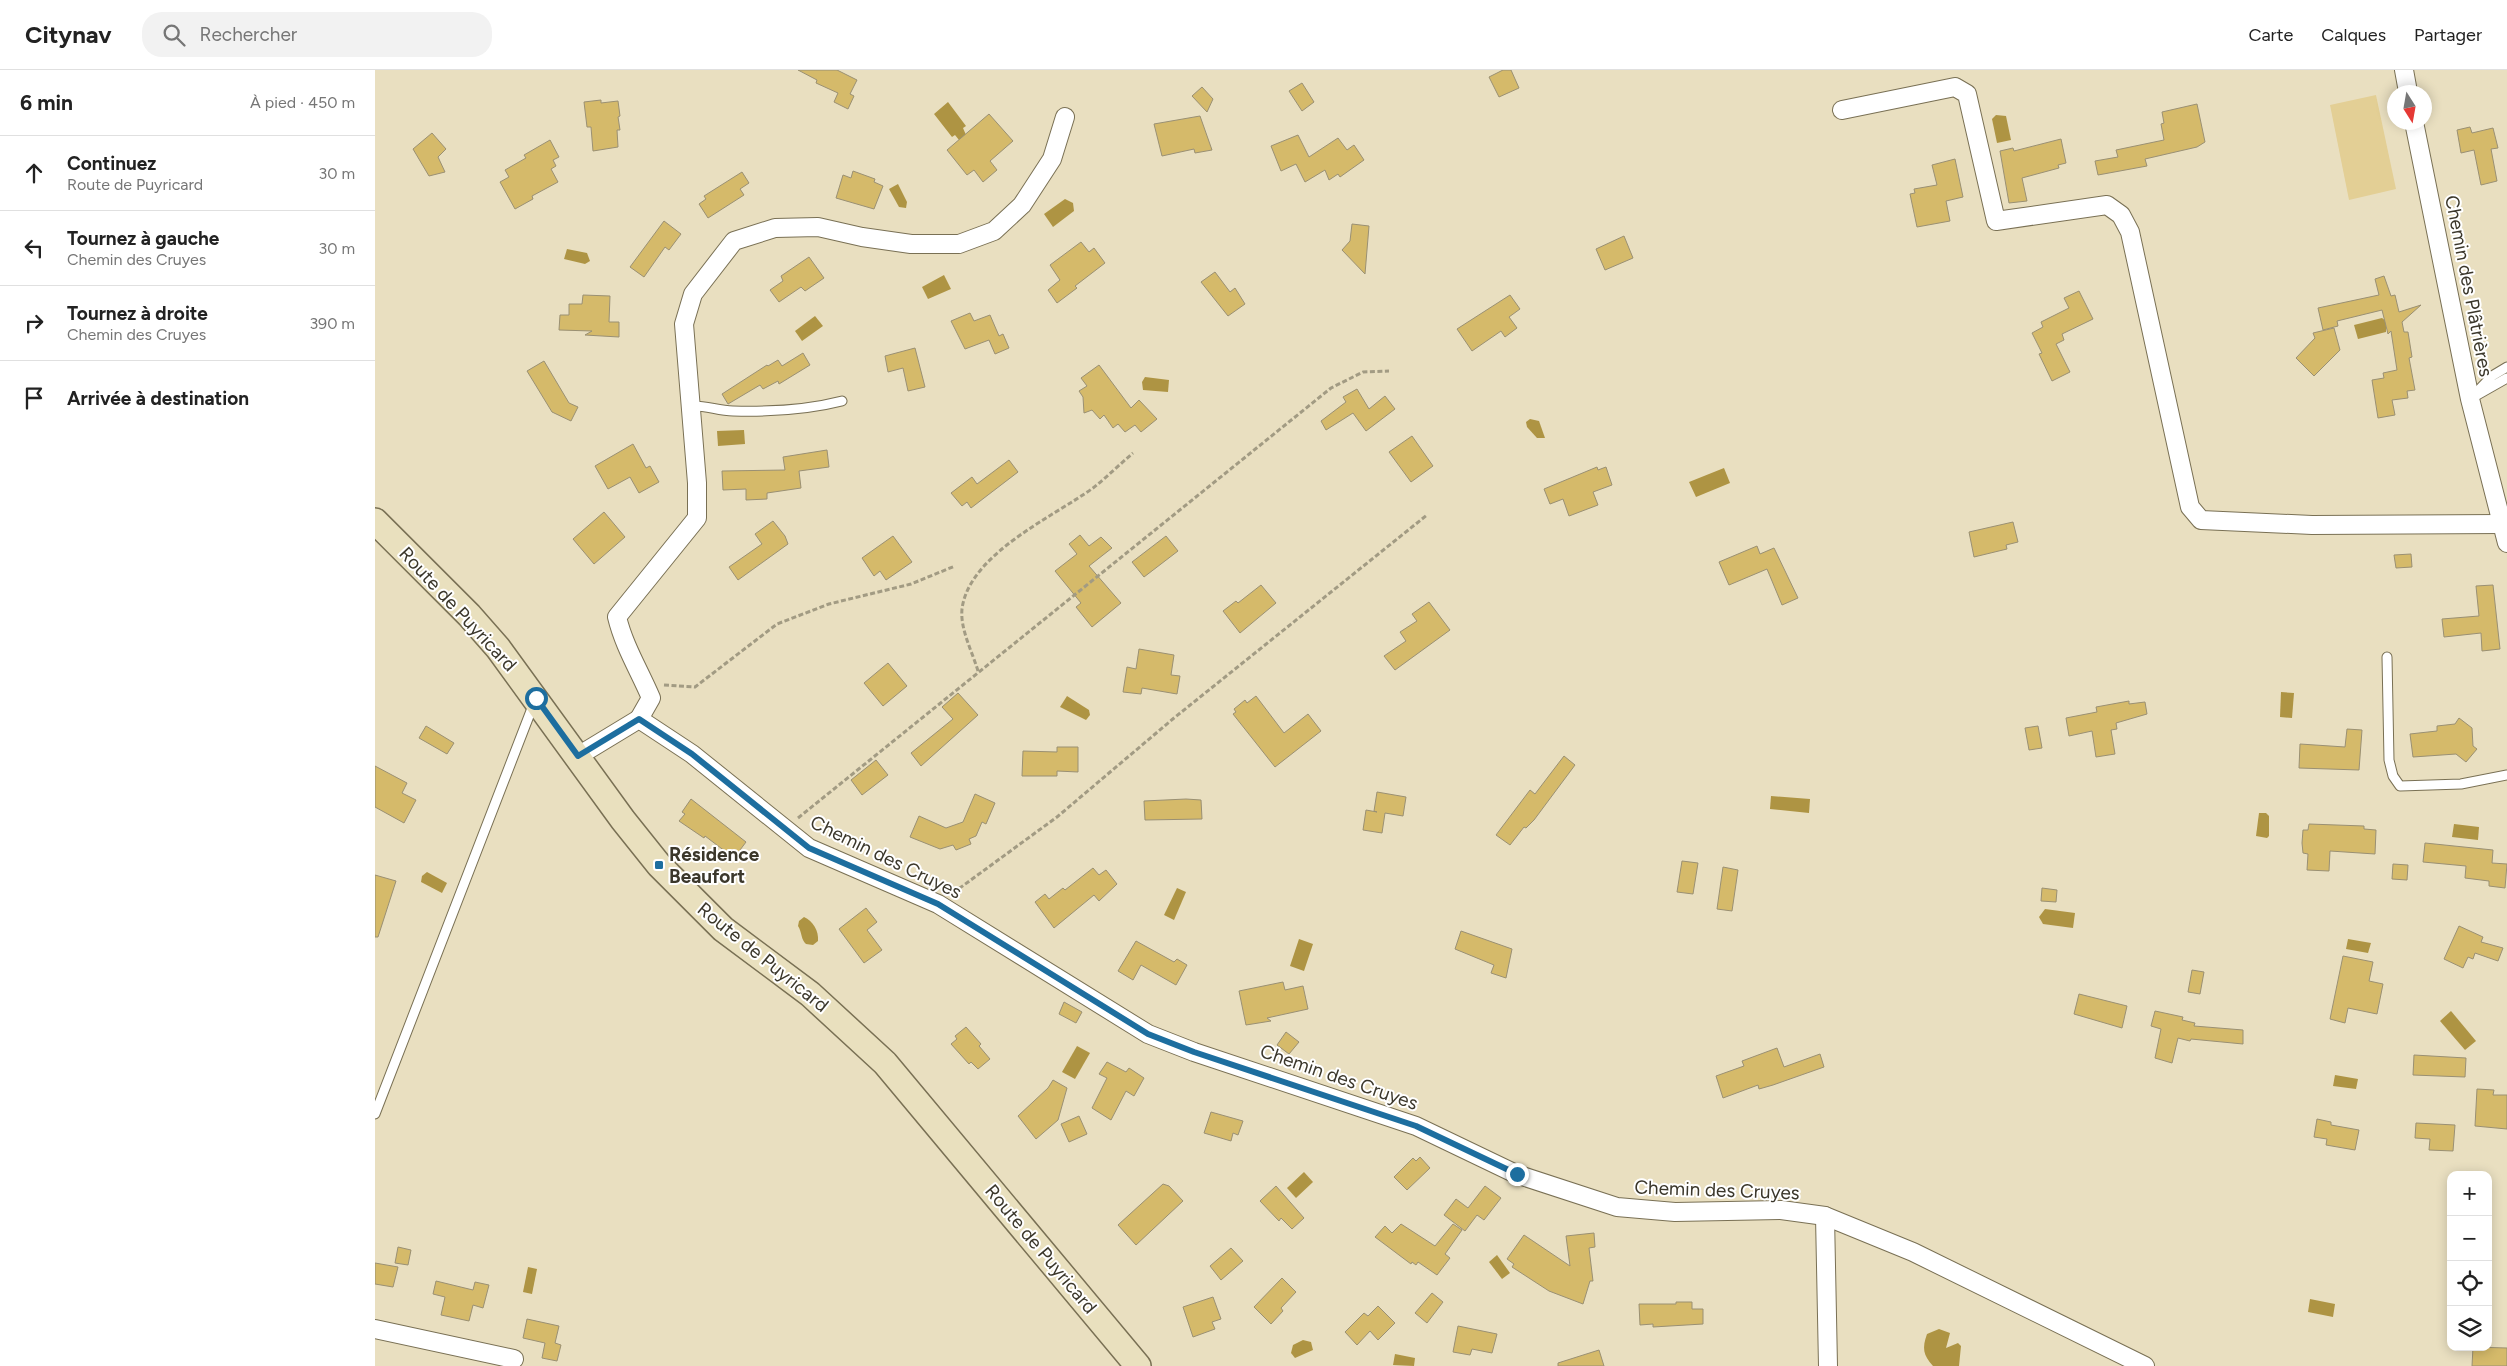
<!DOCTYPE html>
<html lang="fr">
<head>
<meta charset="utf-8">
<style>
	:root { --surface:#fff; --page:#f2f2f2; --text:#222; --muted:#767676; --line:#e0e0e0 }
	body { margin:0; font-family:Figtree,sans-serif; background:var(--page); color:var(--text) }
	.controls { position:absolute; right:15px; bottom:15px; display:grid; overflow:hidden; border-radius:10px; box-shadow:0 2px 12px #0003 }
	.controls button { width:45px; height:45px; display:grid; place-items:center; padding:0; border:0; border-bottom:1px solid var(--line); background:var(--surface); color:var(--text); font:25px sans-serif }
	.compass { position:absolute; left:2012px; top:15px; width:45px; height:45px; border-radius:50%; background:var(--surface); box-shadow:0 2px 12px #0003; rotate:169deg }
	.stop { position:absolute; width:15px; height:15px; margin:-11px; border:4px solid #1d6e9f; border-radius:50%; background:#fff }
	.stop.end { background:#1d6e9f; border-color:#fff; box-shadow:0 1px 5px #0008 }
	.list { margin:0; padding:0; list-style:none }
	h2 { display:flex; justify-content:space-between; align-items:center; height:65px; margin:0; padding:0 20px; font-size:21px }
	h2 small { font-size:16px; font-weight:400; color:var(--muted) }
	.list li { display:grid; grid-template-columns:32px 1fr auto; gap:15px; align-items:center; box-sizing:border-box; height:75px; padding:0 20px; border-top:1px solid var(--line) }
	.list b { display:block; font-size:19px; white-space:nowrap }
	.list p { margin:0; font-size:16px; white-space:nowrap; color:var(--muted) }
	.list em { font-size:16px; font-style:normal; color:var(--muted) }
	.icon { flex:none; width:28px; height:28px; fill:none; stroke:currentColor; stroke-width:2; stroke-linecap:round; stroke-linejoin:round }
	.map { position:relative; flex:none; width:2132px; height:1296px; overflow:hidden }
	header { display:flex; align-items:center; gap:30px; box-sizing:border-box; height:70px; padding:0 25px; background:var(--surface); border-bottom:1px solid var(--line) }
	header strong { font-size:24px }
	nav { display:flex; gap:28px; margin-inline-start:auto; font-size:18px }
	.search { width:350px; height:45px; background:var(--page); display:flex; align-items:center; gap:12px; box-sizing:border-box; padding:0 18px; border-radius:20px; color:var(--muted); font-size:19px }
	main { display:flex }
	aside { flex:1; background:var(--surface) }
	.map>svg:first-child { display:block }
	.green { fill:#e3cf95 }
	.water { fill:#ae9443 }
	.building { fill:#d5ba6a; stroke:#9a9073 }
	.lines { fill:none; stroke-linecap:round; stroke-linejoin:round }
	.service-casing { stroke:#797054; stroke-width:11 }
	.minor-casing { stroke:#797054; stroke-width:20 }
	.secondary-casing { stroke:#797054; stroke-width:28 }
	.path { stroke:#a29b83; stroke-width:3; stroke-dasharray:5 2.5; stroke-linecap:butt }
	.service { stroke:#fff; stroke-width:9 }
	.minor { stroke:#fff; stroke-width:18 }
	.secondary { stroke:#e9e0be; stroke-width:25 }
	.route { stroke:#1d6e9f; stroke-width:6 }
	.poi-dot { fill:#1d6e9f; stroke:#fff; stroke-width:2 }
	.labels { text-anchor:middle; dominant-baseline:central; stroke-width:4; stroke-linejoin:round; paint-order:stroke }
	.street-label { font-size:19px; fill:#3b372b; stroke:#fff }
	.poi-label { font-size:19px; font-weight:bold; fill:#3b372b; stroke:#fff; text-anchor:start }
</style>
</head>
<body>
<header>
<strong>Citynav</strong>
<div class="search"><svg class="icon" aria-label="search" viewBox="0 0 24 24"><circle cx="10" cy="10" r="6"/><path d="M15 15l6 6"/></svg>Rechercher</div>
<nav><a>Carte</a><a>Calques</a><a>Partager</a></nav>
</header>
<main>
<aside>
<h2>6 min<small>À pied · 450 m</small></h2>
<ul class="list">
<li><svg class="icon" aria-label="ahead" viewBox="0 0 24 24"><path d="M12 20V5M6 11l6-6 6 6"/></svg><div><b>Continuez</b><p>Route de Puyricard</p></div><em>30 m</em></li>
<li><svg class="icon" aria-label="left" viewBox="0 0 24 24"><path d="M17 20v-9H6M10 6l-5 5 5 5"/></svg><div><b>Tournez à gauche</b><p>Chemin des Cruyes</p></div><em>30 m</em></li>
<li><svg class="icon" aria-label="right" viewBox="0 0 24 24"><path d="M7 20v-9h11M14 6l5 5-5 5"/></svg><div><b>Tournez à droite</b><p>Chemin des Cruyes</p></div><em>390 m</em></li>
<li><svg class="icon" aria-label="arrive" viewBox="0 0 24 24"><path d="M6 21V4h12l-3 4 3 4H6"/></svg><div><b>Arrivée à destination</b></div></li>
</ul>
</aside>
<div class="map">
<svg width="2132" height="1296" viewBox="0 0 2132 1296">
	<rect width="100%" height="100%" fill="#e9dfc0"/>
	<polygon class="green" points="2001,25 2021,119 1974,130 1955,35"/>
	<g class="water">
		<polygon points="573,32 591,56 588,58 591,65 584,70 580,65 577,67 559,44"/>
		<polygon points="1621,45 1631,46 1636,70 1622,73 1617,49"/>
		<polygon points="523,114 532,132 531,138 524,137 514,119"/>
		<polygon points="690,129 698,133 699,141 678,157 669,144"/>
		<polygon points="192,179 212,183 215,191 210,194 189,189"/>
		<polygon points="569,205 576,219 553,229 547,217"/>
		<polygon points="440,246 448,256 427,271 420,261"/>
		<polygon points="2007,248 2011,251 2011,262 1983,269 1979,255"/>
		<polygon points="770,307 794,310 793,322 768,320 767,312"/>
		<polygon points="1155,349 1164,351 1170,368 1162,368 1152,357 1151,352"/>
		<polygon points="369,360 370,374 343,376 342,361"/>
		<polygon points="1349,398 1355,413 1321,427 1314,412"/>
		<polygon points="1906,622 1919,623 1917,648 1905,647"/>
		<polygon points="692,626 714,640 715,645 711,650 685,637"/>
		<polygon points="1396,726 1435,729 1434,743 1395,739"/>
		<polygon points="1884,743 1891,743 1894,746 1894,766 1892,768 1881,766"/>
		<polygon points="2079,754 2104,757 2103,770 2077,767"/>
		<polygon points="52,802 72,813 67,823 46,812 47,806"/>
		<polygon points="802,818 811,822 799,850 789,845"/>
		<polygon points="1670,839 1700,843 1698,858 1668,854 1664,847"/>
		<path d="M429 847C438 851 444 861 443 871L438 875 431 874C426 870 427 862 423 856L424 851Z"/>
		<polygon points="924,869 938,874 929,901 915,896"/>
		<polygon points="1973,869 1996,873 1993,883 1971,879"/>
		<polygon points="2076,941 2101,971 2090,980 2065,951"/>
		<polygon points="702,976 715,983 700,1009 687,1002"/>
		<polygon points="1960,1005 1983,1009 1981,1019 1958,1016"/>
		<polygon points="929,1102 938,1112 921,1128 912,1118"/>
		<polygon points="1122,1185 1135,1203 1127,1209 1114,1192"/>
		<polygon points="153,1197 162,1199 157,1224 148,1222"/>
		<polygon points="1935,1229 1960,1234 1958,1247 1933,1242"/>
		<path d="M1564 1259 1575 1263 1571 1278 1583 1273 1586 1276 1584 1296H1558C1548 1285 1547 1278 1552 1264Z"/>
		<polygon points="928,1270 936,1272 938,1280 920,1288 916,1283 918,1275"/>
		<polygon points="1020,1284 1040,1288 1039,1296 1018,1295"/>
	</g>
	<g class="building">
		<polygon points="423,0 462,0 482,10 475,24 479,26 473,39 459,32 463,23 441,13 442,10"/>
		<polygon points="1128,0 1136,0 1144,18 1124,27 1114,7"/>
		<polygon points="927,13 939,32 927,41 914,21"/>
		<polygon points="827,17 838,29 832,42 817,26"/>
		<polygon points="226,30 226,33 243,31 245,46 243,47 245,60 242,60 243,77 218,81 216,57 212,57 209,32"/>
		<polygon points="1822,34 1830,72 1822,77 1770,89 1772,96 1723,105 1720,91 1743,87 1741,80 1789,70 1786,54 1789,53 1787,42"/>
		<polygon points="614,44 638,71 615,91 622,100 608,112 599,100 592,105 572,80"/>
		<polygon points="825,46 837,80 820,83 819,79 787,86 779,54"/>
		<polygon points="2095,57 2097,63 2118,58 2123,78 2116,79 2122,111 2106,115 2099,80 2086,83 2082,60"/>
		<polygon points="57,63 71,79 63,87 70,102 54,106 38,79"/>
		<polygon points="923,65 934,87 963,68 972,80 979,75 989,90 965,107 963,104 954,110 950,100 930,112 921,94 906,101 896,76"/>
		<polygon points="1686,69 1691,93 1683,95 1684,98 1647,108 1652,131 1634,133 1625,81 1638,78 1639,81"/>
		<polygon points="175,70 184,87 178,90 181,96 176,99 183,112 157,126 158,129 140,139 125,112 134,107 130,100 151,88 149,85"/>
		<polygon points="1580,89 1588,127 1571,131 1575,151 1542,157 1535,124 1540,123 1539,119 1562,115 1557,95"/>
		<polygon points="478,101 500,109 499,112 508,116 499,139 461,128 468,105 476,108"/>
		<polygon points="367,102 374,113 365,119 369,125 333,148 324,134 331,129 329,126"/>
		<polygon points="289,151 306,164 294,180 290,177 269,207 255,197"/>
		<polygon points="977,154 994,156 990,204 967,180 975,171"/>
		<polygon points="1249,166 1258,188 1230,200 1221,179"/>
		<polygon points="706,172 714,182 719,178 730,193 700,216 702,218 682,233 673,220 685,210 675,195"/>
		<polygon points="434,187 449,208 430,221 426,217 404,232 395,220 408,211 406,206"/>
		<polygon points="840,202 855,222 860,218 870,234 853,246 826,212"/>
		<polygon points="2009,206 2016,226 2020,225 2024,242 2046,235 2027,252 2029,262 2033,262 2037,287 2034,288 2040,320 2032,321 2033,328 2017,330 2020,345 2003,348 1997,310 2009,308 2008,303 2022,300 2016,261 2013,264 2007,240 1962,251 1963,256 1948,260 1943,238 2004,225 2000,209"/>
		<polygon points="1704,221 1718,249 1687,264 1689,270 1681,274 1695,302 1677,311 1664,284 1667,283 1657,263 1668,257 1666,252 1694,238 1689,228"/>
		<polygon points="208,225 235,226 234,252 244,252 244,267 210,265 217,261 184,260 185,245 194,245 194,234 207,234"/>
		<polygon points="1135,225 1145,239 1134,247 1142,258 1130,267 1126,261 1097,281 1082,259"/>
		<polygon points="595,243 599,251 615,245 624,266 628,264 634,278 620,284 614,270 590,279 576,251"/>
		<polygon points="1959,258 1965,280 1939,306 1921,288 1940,268 1938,263"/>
		<polygon points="540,278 550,317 533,321 528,298 513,302 510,286"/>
		<polygon points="428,283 435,295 404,314 403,311 388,319 385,315 353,334 347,324 392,295 393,296 403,290 407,296"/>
		<polygon points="169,291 194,333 203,337 196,351 177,342 152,301"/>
		<polygon points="724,295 756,338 764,330 782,349 766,362 760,355 750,362 743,354 738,358 729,345 725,349 717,340 709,343 708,327 704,321 712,316 706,308"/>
		<polygon points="982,319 994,339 1010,326 1020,339 991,361 978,343 951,360 946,351 971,332 968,327"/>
		<polygon points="1037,366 1058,396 1036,412 1014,382"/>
		<polygon points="258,374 271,398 275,396 284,412 264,423 255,407 233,419 220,396"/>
		<polygon points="452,380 454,397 424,401 426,418 392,423 392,429 371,430 371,419 348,420 347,401 410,400 408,387"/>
		<polygon points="634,390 643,402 596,438 592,432 587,436 576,423 597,407 602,414"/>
		<polygon points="1222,397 1223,400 1231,397 1237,415 1218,422 1223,435 1194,446 1188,429 1175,434 1169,419"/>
		<polygon points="229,442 250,467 219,494 198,469"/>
		<polygon points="398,451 410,466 413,474 363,510 354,497 387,474 380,464"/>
		<polygon points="1638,452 1643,472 1631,475 1632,479 1599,487 1594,462"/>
		<polygon points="705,465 714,476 726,467 737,478 714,496 746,533 717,557 701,537 706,533 680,501 702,484 694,474"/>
		<polygon points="518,466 537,492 511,510 505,501 499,506 487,488"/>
		<polygon points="791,466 803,481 769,507 757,492"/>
		<polygon points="1382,476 1385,484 1399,478 1423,528 1407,535 1392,499 1354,515 1344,492"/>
		<polygon points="2036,484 2037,497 2021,498 2019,485"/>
		<polygon points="886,515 901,533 865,563 848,541 861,531 863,533"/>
		<polygon points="2118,515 2125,579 2107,581 2106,563 2069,567 2067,549 2104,546 2101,516"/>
		<polygon points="1054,532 1075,560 1020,600 1009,586 1031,571 1025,562 1042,551 1037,544"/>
		<polygon points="764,579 799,585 796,605 805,606 802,624 767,618 766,624 748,622 752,597 761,599"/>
		<polygon points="513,593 532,616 508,636 489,613"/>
		<polygon points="583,623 603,645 546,696 536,683 578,649 567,637"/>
		<polygon points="881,626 909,663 933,644 946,661 900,697 858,644 861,642 859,639 870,630 872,633"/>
		<polygon points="1754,631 1754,634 1770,632 1772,644 1741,653 1742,659 1736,660 1740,684 1721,687 1717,661 1694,666 1691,648 1722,642 1721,637"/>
		<polygon points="2084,648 2097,658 2098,676 2102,679 2091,692 2081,684 2038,687 2035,664 2062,661 2062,656 2080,654"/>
		<polygon points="51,656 79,673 72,684 44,668"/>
		<polygon points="1663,656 1667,678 1654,680 1650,658"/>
		<polygon points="1972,659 1987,660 1984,700 1924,698 1925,674 1970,677"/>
		<polygon points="682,677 703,677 703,702 682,701 682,706 647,706 648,681 682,682"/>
		<polygon points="1189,686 1200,695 1159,750 1151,758 1149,757 1135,775 1121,765 1155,720 1160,724"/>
		<polygon points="501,690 513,705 487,725 476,710"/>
		<polygon points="0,696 32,713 27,723 41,730 29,753 0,737"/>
		<polygon points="1002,722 1031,727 1028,746 1010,743 1007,763 988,760 991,740 1002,742 999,741"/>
		<polygon points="600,724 620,733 611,754 607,752 601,766 594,769 596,774 581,780 578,775 565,779 535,767 544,746 571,758 588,752"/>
		<polygon points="316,729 371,772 359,788 330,766 329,768 304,751 310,744 307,742"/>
		<polygon points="811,729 826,730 827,749 770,750 769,731"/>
		<polygon points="1934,754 1989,756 1989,759 2001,760 2000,784 1955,781 1954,801 1932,800 1933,784 1928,783 1927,773 1928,760 1933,760"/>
		<polygon points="2050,773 2118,780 2117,793 2132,794 2130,818 2114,816 2114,811 2090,808 2091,796 2048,792"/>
		<polygon points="1307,791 1323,793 1318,824 1302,822"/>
		<polygon points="2018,794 2033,795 2032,810 2017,809"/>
		<polygon points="1348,797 1363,800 1357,841 1342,839"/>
		<polygon points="718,798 724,805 731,800 742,814 724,831 719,825 679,858 660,832 670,824 674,829 688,818 690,820"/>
		<polygon points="0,805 21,811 3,867 0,867"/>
		<polygon points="1667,818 1682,820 1681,832 1666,831"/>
		<polygon points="491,838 502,852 492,860 507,880 489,893 464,859"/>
		<polygon points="2084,856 2108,867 2106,872 2128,878 2123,891 2100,883 2098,889 2093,887 2088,898 2069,889"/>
		<polygon points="1086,861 1137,879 1131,908 1116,903 1119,895 1080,879"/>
		<polygon points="761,871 799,892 802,889 812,895 801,915 766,895 758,910 743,901"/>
		<polygon points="1968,886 1998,892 1994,911 2008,914 2002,944 1973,938 1970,953 1955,949"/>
		<polygon points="1817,900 1829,902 1825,924 1813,922"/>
		<polygon points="908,912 910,920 928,916 933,939 892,948 896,951 871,955 864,921"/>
		<polygon points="1704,924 1752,936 1747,958 1699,944"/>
		<polygon points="689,932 707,942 701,953 684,944"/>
		<polygon points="1780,941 1808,947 1807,950 1820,953 1819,956 1868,960 1868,974 1816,969 1815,971 1803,968 1797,993 1780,988 1786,959 1776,956"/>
		<polygon points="591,957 606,974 604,976 615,989 603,999 596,992 594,994 576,974 582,969 580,966"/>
		<polygon points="911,962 924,972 914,984 902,975"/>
		<polygon points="1402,978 1409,997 1445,984 1449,997 1398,1015 1384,1019 1383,1015 1348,1028 1341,1006 1369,996 1367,991"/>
		<polygon points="2039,985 2091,988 2090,1007 2038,1005"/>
		<polygon points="732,992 751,1002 754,998 769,1008 759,1026 751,1021 736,1050 717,1038 732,1008 724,1004"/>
		<polygon points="678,1010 692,1018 683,1050 661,1069 643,1046 673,1018"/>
		<polygon points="2102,1019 2119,1020 2118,1025 2132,1025 2132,1059 2100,1056"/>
		<polygon points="836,1042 868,1051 863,1065 858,1063 856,1071 829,1063"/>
		<polygon points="704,1046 712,1064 694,1072 686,1054"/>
		<polygon points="1942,1049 1956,1052 1956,1055 1984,1060 1980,1080 1951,1075 1952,1069 1939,1067"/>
		<polygon points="2041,1053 2080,1055 2078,1081 2054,1080 2055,1069 2040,1068"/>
		<polygon points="1045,1087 1055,1098 1032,1120 1019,1107 1038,1088 1041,1091"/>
		<polygon points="788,1114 794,1116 808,1131 761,1175 743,1155"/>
		<polygon points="901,1116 929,1148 917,1159 906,1148 904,1151 885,1131"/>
		<polygon points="1110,1116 1126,1128 1109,1150 1102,1145 1090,1161 1069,1145 1081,1129 1093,1138"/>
		<polygon points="1026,1154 1060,1176 1078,1154 1087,1160 1070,1184 1075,1188 1062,1205 1043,1192 1041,1195 1037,1192 1036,1194 1000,1167 1010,1156 1017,1163"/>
		<polygon points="1219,1163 1220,1177 1214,1178 1218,1211 1215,1211 1208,1234 1174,1221 1137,1197 1139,1194 1132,1189 1149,1165 1195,1196 1191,1166"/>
		<polygon points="23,1177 36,1180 33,1195 20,1193"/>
		<polygon points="856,1178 868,1191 846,1210 835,1196"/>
		<polygon points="0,1193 23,1197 18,1217 0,1214"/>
		<polygon points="907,1208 921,1222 906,1238 908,1241 896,1254 879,1237"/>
		<polygon points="61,1211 98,1220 100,1212 114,1215 108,1238 98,1235 94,1251 66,1245 70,1227 58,1224"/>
		<polygon points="1057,1223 1068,1232 1052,1253 1040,1243"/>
		<polygon points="838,1227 846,1249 837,1252 840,1259 818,1267 808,1237"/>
		<polygon points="1301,1232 1317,1232 1317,1239 1328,1239 1328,1254 1278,1257 1278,1254 1265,1255 1264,1234 1301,1234"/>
		<polygon points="1003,1236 1020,1253 1003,1270 995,1261 982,1275 970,1262 989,1243 993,1246"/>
		<polygon points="152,1249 184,1256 180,1273 186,1275 182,1291 167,1288 170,1273 148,1268"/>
		<polygon points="1083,1256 1122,1264 1117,1283 1097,1279 1095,1285 1078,1282"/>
		<polygon points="2098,1277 2132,1278 2132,1296 2097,1296"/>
		<polygon points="1224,1280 1229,1296 1183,1296 1183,1293"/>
	</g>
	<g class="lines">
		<defs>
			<g id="service">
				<polyline points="2132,297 2117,306 2095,329 2132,308"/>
				<path d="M316 336C331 335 343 341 358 341 394 342 432 340 467 331"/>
				<polyline points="2012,587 2014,690 2018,706 2025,716 2086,714 2132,705"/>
				<polyline points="0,1044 159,633"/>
			</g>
			<g id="minor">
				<polyline points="2029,0 2033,22"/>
				<polyline points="1467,40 1580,17 1592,24 1621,151 1732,135 1746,145 1755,162 1815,437 1826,450 1937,455 2127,454"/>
				<polyline points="2039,52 2095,329 2132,473"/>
				<path d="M264 649 276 628C264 600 249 576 242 547L322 448V413L309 254 318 224 359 171 400 158 443 157 487 167 536 174H584L619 161 647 135 677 89 690 47"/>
				<polyline points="203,686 264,649 317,684 434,778 563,834 773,964 819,982 1041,1056 1141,1104 1242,1137 1300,1142 1406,1140 1450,1146 1538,1182 1770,1296"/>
				<polyline points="1450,1146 1453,1296"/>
				<polyline points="0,1259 139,1289"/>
			</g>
			<polyline id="secondary" points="0,451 94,545 123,578 248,750 284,795 348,859 435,924 510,993 763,1296"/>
		</defs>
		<use href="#service" class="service-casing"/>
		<use href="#minor" class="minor-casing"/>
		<use href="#secondary" class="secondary-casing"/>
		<g class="path">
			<path d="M603 601C597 581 585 559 587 539 594 484 678 447 718 418 732 407 745 394 758 383"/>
			<polyline points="289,615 320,617 402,554 454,534 536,514 580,496"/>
			<polyline points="423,748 956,318 988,302 1014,301"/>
			<polyline points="578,823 682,747 799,648 1052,445"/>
		</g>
		<use href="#service" class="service"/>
		<use href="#minor" class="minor"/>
		<use href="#secondary" class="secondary"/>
	</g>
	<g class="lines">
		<polyline class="route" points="161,628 203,686 264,649 317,684 434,778 563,834 773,964 819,982 1041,1056 1142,1104"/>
	</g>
	<rect class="poi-dot" x="279" y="790" width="10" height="10" rx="2.5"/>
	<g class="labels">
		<g class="street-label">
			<text transform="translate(2094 216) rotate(79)">Chemin des Plâtrières</text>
			<text transform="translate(83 539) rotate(47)">Route de Puyricard</text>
			<text transform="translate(511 787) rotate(26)">Chemin des Cruyes</text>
			<text transform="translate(388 887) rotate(39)">Route de Puyricard</text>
			<text transform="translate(964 1007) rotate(19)">Chemin des Cruyes</text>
			<text transform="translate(1342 1120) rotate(2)">Chemin des Cruyes</text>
			<text transform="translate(666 1179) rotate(50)">Route de Puyricard</text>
		</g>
		<g class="poi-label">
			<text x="294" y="784">Résidence<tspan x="294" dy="22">Beaufort</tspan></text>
		</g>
	</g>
</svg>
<div class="controls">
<button>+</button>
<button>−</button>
<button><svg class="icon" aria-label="locate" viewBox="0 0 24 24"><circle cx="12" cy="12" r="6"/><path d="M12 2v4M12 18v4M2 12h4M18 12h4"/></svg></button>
<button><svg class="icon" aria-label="layers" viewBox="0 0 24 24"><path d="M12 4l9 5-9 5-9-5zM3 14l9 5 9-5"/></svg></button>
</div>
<svg class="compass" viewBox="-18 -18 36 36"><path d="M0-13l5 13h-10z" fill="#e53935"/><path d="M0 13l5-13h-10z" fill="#767676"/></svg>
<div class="stop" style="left:161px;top:628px"></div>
<div class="stop end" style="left:1142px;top:1104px"></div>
</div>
</main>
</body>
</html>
